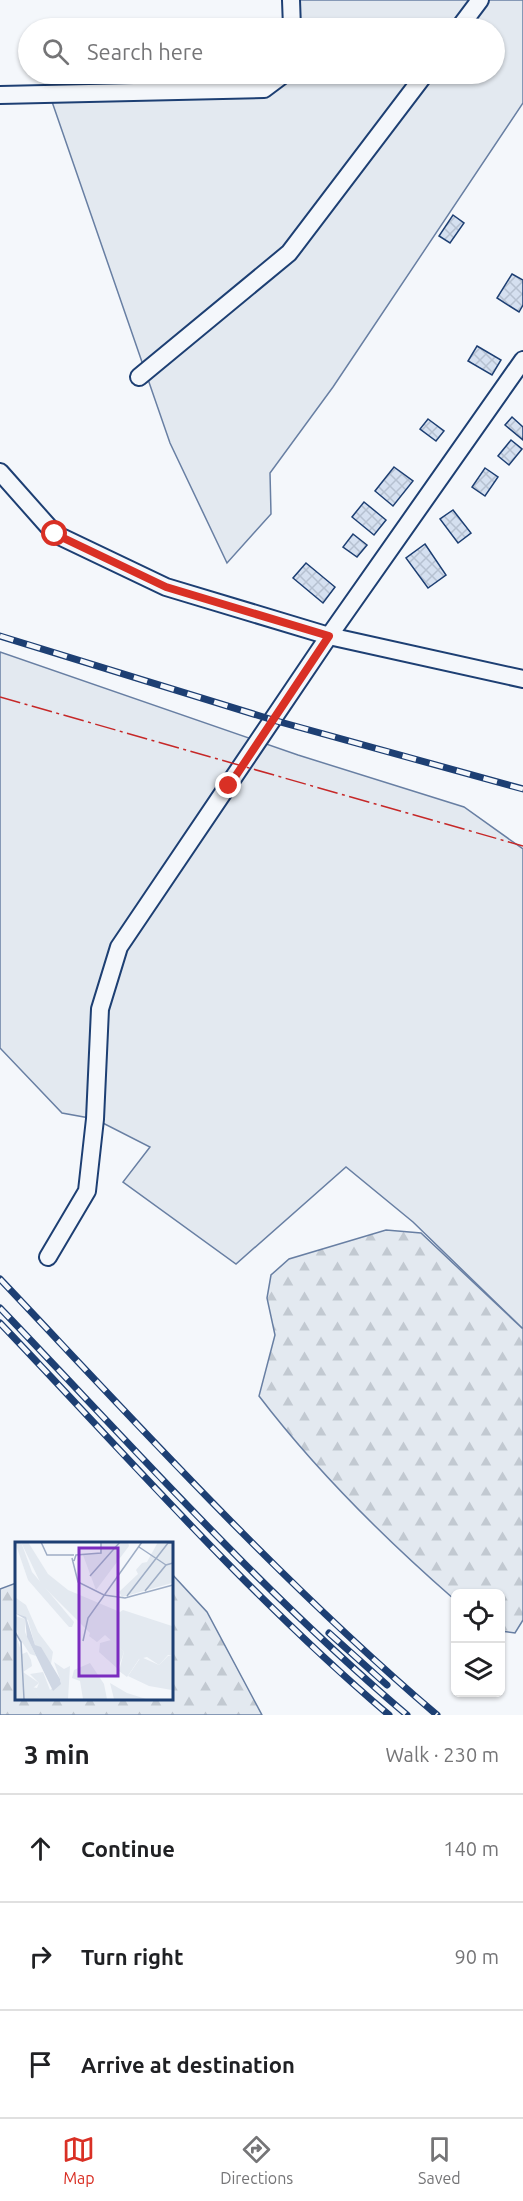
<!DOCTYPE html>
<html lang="en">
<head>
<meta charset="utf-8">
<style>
	:root { --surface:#fff; --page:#f2f2f2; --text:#202124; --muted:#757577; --line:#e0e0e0; --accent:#d93025 }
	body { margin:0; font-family:Ubuntu,sans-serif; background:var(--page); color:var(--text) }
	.controls { position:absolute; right:18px; bottom:18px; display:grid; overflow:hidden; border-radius:9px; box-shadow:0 2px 4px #0004 }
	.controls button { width:54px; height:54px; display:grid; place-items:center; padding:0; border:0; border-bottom:2px solid var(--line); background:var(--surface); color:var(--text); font:30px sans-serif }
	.stop { position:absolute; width:18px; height:18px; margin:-14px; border:4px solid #d93025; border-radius:50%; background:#fff }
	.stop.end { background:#d93025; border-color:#fff; box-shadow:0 2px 6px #0008 }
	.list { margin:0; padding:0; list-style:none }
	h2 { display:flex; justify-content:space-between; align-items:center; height:78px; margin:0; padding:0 24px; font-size:26px }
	h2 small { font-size:20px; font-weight:400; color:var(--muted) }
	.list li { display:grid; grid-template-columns:39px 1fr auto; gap:18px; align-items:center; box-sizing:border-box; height:108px; padding:0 24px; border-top:2px solid var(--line) }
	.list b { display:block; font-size:22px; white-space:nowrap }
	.list em { font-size:20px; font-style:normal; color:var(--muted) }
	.icon { flex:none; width:33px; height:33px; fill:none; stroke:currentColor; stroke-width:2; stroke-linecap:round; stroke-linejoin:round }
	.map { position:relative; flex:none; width:523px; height:1715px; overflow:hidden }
	.search { position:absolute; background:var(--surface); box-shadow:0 2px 4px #0004; left:18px; right:18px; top:18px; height:66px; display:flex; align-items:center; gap:15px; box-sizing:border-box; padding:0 21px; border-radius:33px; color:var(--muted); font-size:22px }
	.sheet { height:402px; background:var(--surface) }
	nav { display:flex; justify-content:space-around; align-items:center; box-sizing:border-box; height:84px; border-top:2px solid var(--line); background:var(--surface); font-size:16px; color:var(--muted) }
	nav a { display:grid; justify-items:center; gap:3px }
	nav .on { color:var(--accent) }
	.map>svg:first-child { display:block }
	.green { fill:#e3e9f0; stroke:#687fa3; stroke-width:1.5 }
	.forest { fill:url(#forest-firs); stroke:#687fa3; stroke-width:1.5 }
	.building { fill:url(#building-cross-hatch); stroke:#1d3f73; stroke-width:1.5 }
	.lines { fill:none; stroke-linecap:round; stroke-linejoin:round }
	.minor-casing { stroke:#1d3f73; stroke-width:20 }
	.minor { stroke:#f4f7fb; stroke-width:16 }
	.rail-casing { stroke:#1d3f73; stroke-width:7 }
	.rail { stroke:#f4f7fb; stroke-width:4.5; stroke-dasharray:14; stroke-linecap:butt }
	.power { stroke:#c62828; stroke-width:1.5; stroke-dasharray:21 4.5 3 4.5; stroke-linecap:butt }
	.route { stroke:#d93025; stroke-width:8 }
	.inset-road { fill:none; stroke:#9eadc5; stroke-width:1.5 }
	.view { fill:#7b2cbf; fill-opacity:0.15; stroke:#7b2cbf; stroke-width:3 }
	.inset-edge { fill:none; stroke:#1d3f73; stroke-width:3 }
</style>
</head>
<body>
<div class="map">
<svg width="523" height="1715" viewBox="0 0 523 1715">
	<defs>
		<pattern id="forest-firs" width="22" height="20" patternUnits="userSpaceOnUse" patternTransform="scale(1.5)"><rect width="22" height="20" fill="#e3e9f0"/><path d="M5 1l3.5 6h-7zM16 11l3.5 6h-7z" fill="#c2c9d1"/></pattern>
		<pattern id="building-cross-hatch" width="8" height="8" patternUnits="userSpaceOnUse" patternTransform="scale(1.5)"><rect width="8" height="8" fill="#d5e0f0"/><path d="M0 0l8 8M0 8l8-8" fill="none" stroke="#b6c1d1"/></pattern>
	</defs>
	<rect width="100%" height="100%" fill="#f4f7fb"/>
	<g class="green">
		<polygon points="291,0 523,0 523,103 333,387 270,473 271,514 227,563 170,443 49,93 264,89 284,74 494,74 494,28 292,28"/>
		<polygon points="0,652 298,755 464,807 523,849 523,1329 413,1222 346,1167 236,1264 123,1182 150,1147 95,1119 62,1113 0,1048"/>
	</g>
	<g class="forest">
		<path d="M386 1230 421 1233 523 1329V1620L515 1633 501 1631 500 1594H456L455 1600C384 1538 317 1472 259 1396L275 1335 267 1298 271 1275 289 1259Z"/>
		<polygon points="171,1573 207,1612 262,1715 0,1715 0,1589 16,1583 16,1698 171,1698"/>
	</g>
	<g class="building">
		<polygon points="453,215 464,223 450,243 439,236"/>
		<polygon points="512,274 523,280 523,305 519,312 497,298"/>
		<polygon points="477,346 501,360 492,375 468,361"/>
		<polygon points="512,417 523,427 523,440 505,425"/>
		<polygon points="428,419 444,431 436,441 420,429"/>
		<polygon points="511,440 522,449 509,465 498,456"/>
		<polygon points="394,467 413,481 393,506 375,491"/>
		<polygon points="485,468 498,477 485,496 472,487"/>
		<polygon points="364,502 386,520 374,535 352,517"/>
		<polygon points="453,510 471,533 458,543 440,519"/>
		<polygon points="353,534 367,545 357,557 343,547"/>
		<polygon points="425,544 446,575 428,588 406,558"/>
		<polygon points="306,563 335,587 323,603 293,578"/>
	</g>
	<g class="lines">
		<defs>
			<g id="minor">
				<polyline points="291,0 292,28"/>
				<polyline points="459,28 480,0"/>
				<polyline points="0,95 264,89 284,74"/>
				<polyline points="139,377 289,253 425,74"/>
				<polyline points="0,472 55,534 166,587 329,636 523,679"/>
				<polyline points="48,1257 87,1191 95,1119 100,1009 119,947 329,636 523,360"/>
			</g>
		</defs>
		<use href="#minor" class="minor-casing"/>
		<use href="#minor" class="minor"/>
		<defs>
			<g id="rail">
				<polyline points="0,636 273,720 523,789"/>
				<path d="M0 1279C142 1429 280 1581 437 1715"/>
				<path d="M0 1308C133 1447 261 1591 407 1715"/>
				<path d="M0 1323C127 1456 249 1596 389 1715"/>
				<polyline points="329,1633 387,1685"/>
			</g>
		</defs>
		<use href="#rail" class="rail-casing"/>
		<use href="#rail" class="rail"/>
		<polyline class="power" points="0,697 523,846"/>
	</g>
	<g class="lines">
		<polyline class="route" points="55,534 166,587 329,636 229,786"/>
	</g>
	<g transform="translate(15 1542)">
		<rect width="158" height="158" fill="#f4f7fb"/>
		<path d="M6 0H13L33 32 53 48 105 70 108 68 157 84V114L153 113 144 123 132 115 124 117 112 135 104 129 109 110 90 93 82 100 74 94 75 91 26 42ZM86 0H113L114 4 81 48 68 13 85 12ZM143 0 157 1V41L107 55 104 50 123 32 121 28 127 21 132 20ZM0 90 7 112 12 110 16 118 17 124 8 130 24 141 18 146 25 157H0Z" fill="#e3e9f0"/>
		<path d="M0 0H6L17 30 59 80 57 85H54L13 38ZM1 56 11 63 23 90 38 110 36 122 20 103 13 78 0 71ZM0 74 10 77V90L21 114 15 112 3 94ZM96 98 109 110 103 127 84 110 85 101ZM153 114H157V148L134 144 113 134 126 115 144 123ZM39 120 49 127 55 124 53 157H25L17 145 22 146 24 141 15 132 28 130 35 148 46 140ZM75 121 89 142 92 157H68L65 139 57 136 59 128ZM95 141 112 151 131 157H99Z" fill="#e3e9f0"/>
		<path d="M0 71 11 75 20 103 26 105 45 137 46 142 38 149 12 95 10 77Z" fill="#cfd7e4"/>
		<path class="inset-road" d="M26 0 32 13H59M124 5 151 23M57 16 63 40 89 53 110 56 158 43M59 19 61 13 86 11V0M75 34 105 0M130 49 151 23 158 21M112 54 153 1H158M0 90 6 100 9 157M68 99 73 76 127 0"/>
		<path class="view" d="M64 6H103V134H64Z"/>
		<rect width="158" height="158" class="inset-edge"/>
	</g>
</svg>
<div class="controls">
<button><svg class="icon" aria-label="locate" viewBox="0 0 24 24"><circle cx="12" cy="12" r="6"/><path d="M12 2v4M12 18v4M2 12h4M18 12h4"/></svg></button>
<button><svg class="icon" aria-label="layers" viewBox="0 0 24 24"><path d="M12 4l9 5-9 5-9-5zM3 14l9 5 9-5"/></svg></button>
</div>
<div class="stop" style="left:55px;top:534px"></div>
<div class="stop end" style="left:229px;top:786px"></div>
<div class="search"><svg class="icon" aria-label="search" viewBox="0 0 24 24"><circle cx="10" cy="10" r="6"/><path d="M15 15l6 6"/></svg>Search here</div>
</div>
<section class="sheet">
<h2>3 min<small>Walk · 230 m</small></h2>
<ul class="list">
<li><svg class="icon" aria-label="ahead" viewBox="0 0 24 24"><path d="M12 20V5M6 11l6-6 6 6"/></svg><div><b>Continue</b></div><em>140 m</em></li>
<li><svg class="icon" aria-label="right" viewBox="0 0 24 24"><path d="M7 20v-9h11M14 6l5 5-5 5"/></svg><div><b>Turn right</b></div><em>90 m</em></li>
<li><svg class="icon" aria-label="arrive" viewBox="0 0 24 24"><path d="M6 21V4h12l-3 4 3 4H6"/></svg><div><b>Arrive at destination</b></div></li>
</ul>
</section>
<nav>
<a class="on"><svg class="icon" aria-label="map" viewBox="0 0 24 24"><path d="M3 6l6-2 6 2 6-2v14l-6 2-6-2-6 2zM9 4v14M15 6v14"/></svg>Map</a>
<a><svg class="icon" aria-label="directions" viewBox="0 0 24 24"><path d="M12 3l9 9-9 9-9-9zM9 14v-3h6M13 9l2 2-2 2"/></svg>Directions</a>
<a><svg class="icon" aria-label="saved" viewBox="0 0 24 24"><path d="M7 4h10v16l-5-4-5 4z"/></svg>Saved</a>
</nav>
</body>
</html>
